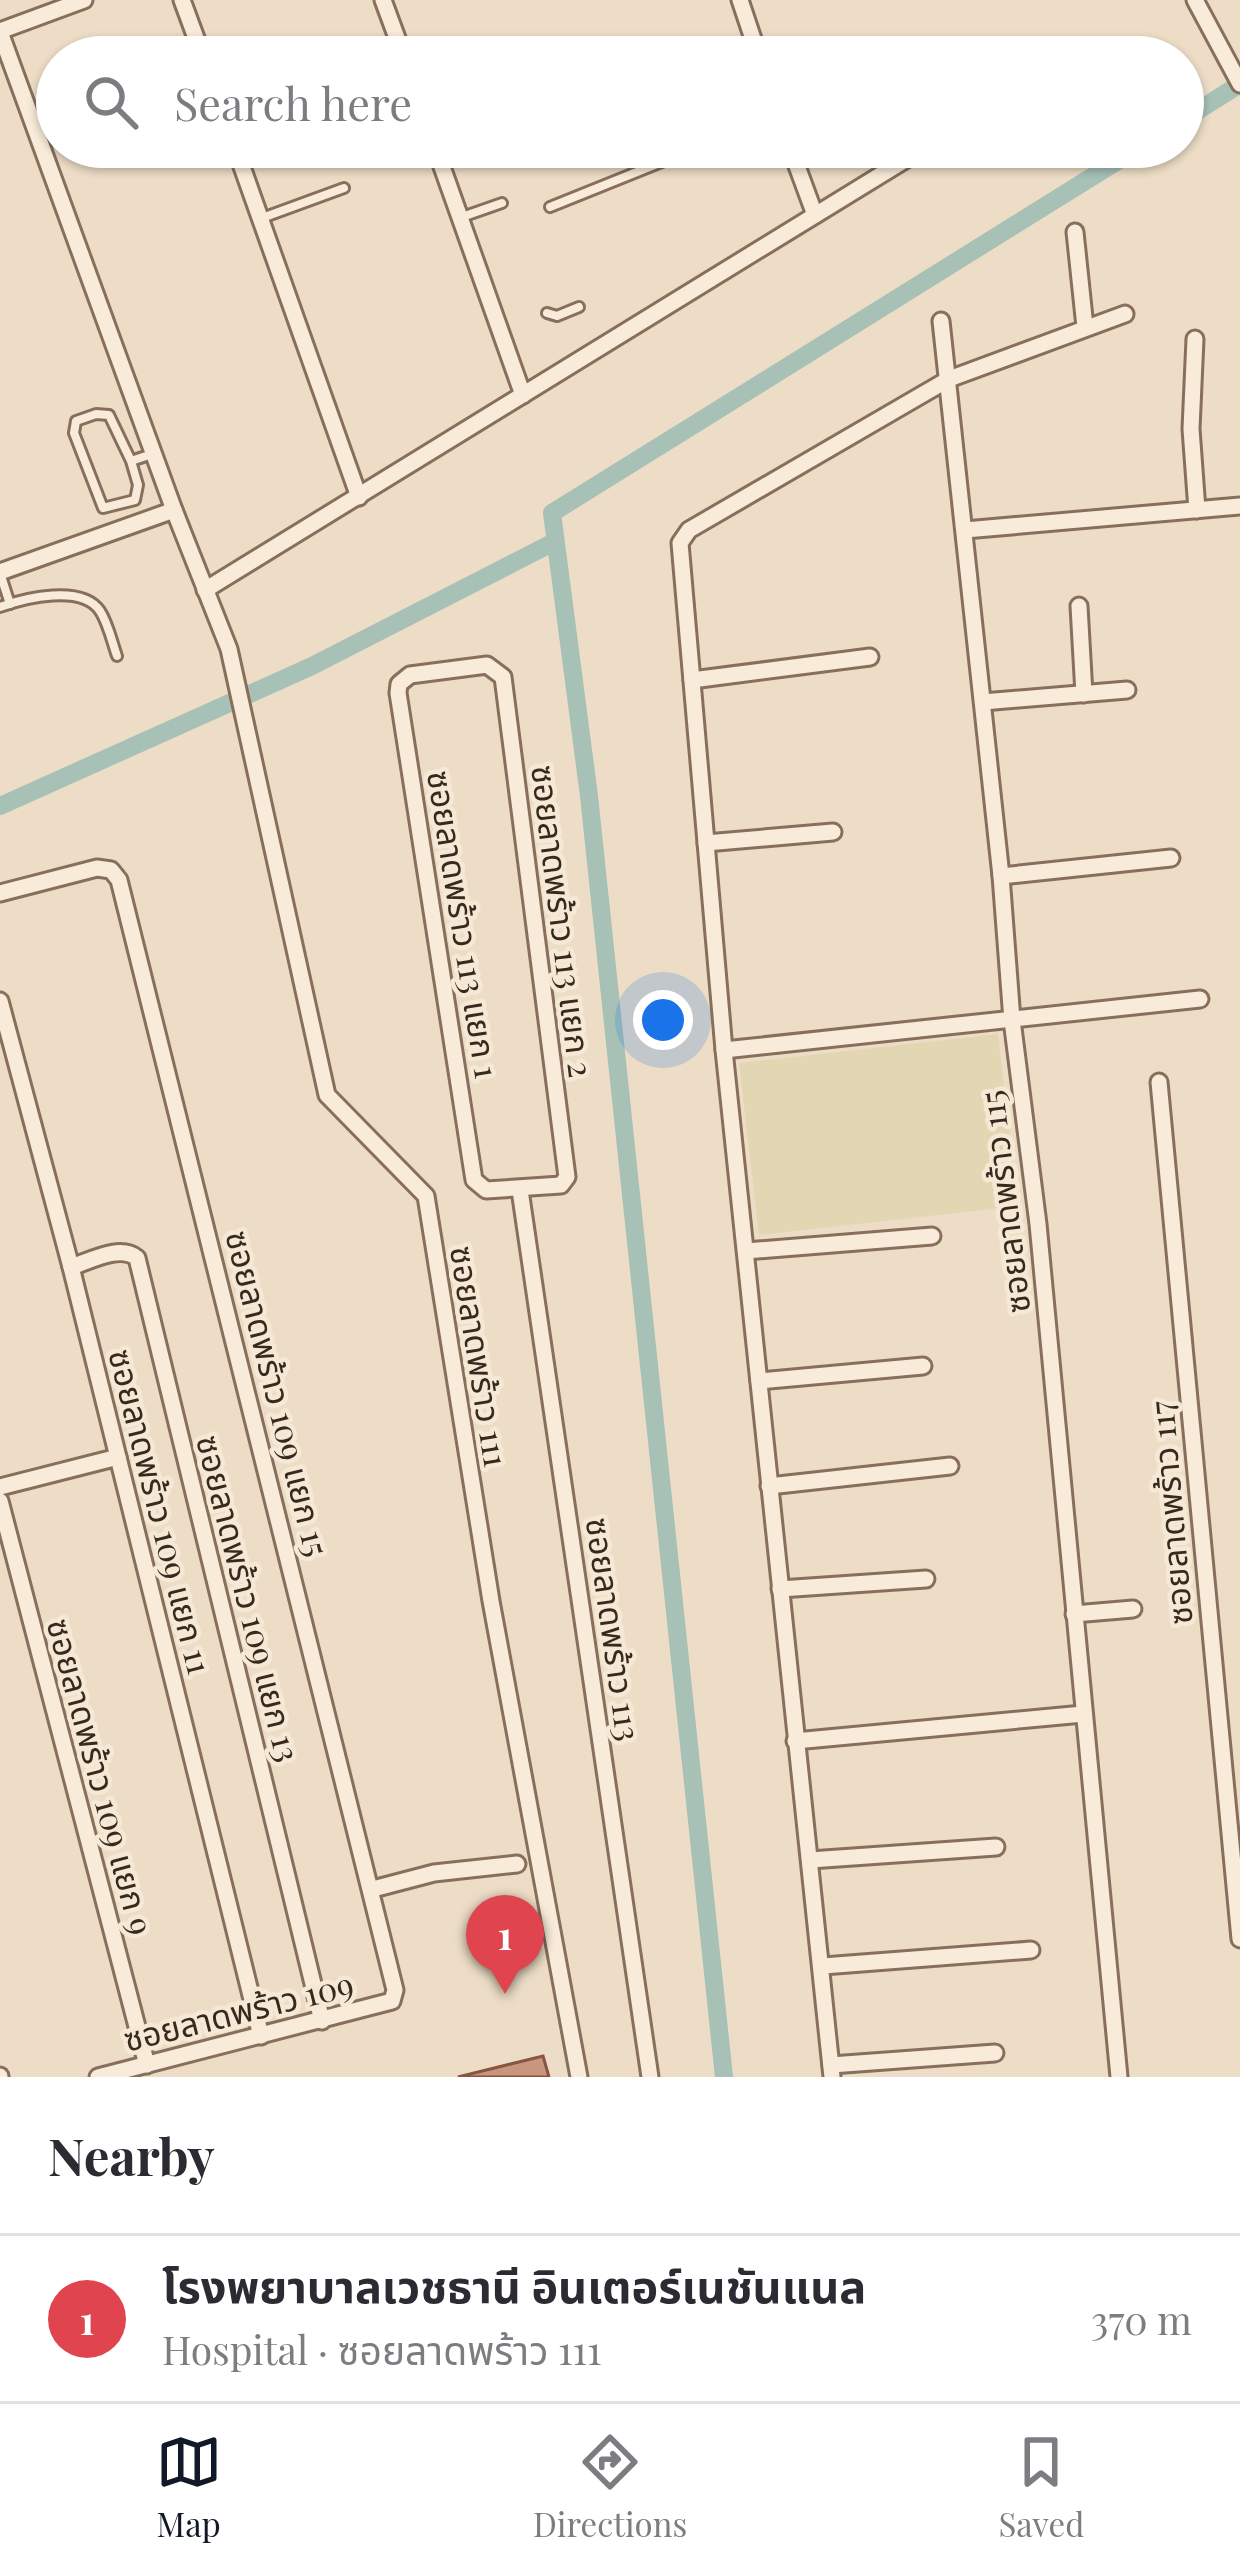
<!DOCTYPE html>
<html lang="en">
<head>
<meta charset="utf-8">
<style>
	:root { --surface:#fff; --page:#f2f2f3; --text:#2b2b33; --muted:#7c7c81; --line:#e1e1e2; --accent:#111827 }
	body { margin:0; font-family:"Playfair Display","Noto Sans Thai",serif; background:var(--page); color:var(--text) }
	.you { position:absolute; left:663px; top:1020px; width:42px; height:42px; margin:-30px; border:9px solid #fff; border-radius:50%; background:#1a73e8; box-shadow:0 0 0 18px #1a73e833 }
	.badge { display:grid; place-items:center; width:78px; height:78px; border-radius:50%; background:var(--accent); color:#fff; font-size:39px; font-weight:700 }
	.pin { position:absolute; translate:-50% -99px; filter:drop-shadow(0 3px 6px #0008) }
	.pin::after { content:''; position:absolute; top:63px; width:42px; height:36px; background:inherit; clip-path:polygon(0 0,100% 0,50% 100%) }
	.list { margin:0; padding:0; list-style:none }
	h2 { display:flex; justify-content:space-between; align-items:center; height:156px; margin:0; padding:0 48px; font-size:51px }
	h2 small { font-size:39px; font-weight:400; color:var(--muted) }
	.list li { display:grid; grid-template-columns:78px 1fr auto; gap:36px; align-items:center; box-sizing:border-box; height:168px; padding:0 48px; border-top:3px solid var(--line) }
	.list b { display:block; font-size:45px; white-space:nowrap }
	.list p { margin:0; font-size:39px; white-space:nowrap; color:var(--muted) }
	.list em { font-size:39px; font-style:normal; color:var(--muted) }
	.icon { flex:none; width:66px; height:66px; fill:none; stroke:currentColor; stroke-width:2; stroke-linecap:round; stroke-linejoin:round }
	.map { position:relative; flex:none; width:1240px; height:2077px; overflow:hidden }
	.search { position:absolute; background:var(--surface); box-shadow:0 3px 9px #0004; left:36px; right:36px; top:36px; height:132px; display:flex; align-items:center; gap:30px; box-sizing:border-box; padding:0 42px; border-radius:66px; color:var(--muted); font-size:45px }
	.sheet { height:324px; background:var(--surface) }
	nav { display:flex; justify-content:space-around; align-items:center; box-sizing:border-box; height:168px; border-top:3px solid var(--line); background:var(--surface); font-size:33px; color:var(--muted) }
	nav a { display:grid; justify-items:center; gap:6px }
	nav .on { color:var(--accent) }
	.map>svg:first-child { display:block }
	.farmland { fill:#e2d6b3 }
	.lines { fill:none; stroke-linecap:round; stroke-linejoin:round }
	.canal { stroke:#a7c1b7; stroke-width:18 }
	.building { fill:#ca957d; stroke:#865642; stroke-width:3 }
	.service-casing { stroke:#886f5c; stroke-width:14 }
	.minor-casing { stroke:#886f5c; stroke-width:21 }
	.service { stroke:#f8ebd9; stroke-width:8 }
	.minor { stroke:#f8ebd9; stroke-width:15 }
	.labels { text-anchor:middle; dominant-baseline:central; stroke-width:9; stroke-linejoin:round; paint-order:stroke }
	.street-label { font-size:33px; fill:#38291f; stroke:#f5e8d5 }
</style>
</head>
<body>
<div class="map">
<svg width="1240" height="2077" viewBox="0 0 1240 2077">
	<rect width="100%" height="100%" fill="#edddc6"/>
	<polygon class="farmland" points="998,1034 1018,1206 759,1235 739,1063"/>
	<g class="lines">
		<g class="canal">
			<polyline points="1183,120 1240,84"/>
			<polyline points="0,806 312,666 554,542"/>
			<polyline points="724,2077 589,796 552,513 1140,147"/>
		</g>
	</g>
	<polygon class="building" points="543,2056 549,2077 458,2077"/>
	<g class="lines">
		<defs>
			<g id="service">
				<polyline points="550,207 699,147"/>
				<polyline points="462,217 502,203"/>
				<polyline points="262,218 344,188"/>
				<polyline points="547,313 557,316 579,307"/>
				<polyline points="131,461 138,485 135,500 103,508 74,433 76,421 96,414 109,415 131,461 152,454"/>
				<polyline points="0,573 10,604"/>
				<path d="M0 607C25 598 82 584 100 611 108 623 112 642 117 656"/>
			</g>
			<g id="minor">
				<polyline points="182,0 203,57"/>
				<polyline points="383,0 404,57"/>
				<polyline points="740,0 759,57"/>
				<polyline points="1195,0 1240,84"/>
				<polyline points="0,31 84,0"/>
				<polyline points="0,32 174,510 229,649 327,1095 426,1196 491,1601 579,2077"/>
				<polyline points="235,147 359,497"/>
				<polyline points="435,147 523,395"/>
				<polyline points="790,147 815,215"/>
				<polyline points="1075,232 1085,327"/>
				<polyline points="941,321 1001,876 1012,1020 1038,1224 1119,2077"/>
				<polyline points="1195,339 1191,429 1197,510"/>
				<polyline points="965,530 1240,506"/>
				<polyline points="0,572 174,510"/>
				<polyline points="205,590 926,147"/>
				<polyline points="1079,606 1084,694"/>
				<polygon points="487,665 503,677 567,1177 561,1185 486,1190 474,1180 398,693 399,684 410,675"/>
				<polyline points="692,680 870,657"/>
				<polyline points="983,702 1127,690"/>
				<polyline points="706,843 833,832"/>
				<polyline points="1001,876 1171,858"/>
				<polyline points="0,893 97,868 111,870 119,880 395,1990 392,2001 98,2077"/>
				<polyline points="0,1001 71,1267 261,2036"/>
				<polyline points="724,1050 1200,999"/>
				<polyline points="1159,1082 1240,1939"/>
				<polyline points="520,1190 650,2077"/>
				<polyline points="746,1251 932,1236"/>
				<path d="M71 1267C90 1261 120 1244 137 1258L322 2021"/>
				<polyline points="759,1381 923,1366"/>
				<polyline points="769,1486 950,1466"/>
				<polyline points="0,1487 118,1457"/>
				<polyline points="0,1501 147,2065"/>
				<polyline points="780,1589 926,1579"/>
				<polyline points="1074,1614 1133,1609"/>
				<polyline points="795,1741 1083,1714"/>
				<polyline points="810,1860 996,1847"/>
				<polyline points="373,1889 434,1873 517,1864"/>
				<polyline points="823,1966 1031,1950"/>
				<polyline points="831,2065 995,2053"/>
				<polyline points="0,2076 0,2077"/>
				<polyline points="832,2077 724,1050 680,543 689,530 949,379 1125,314"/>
			</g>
		</defs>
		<use href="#service" class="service-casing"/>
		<use href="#minor" class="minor-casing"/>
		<use href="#service" class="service"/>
		<use href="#minor" class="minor"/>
	</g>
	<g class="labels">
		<g class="street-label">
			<text transform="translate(564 921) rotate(83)">ซอยลาดพร้าว 113 แยก 2</text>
			<text transform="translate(465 924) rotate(81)">ซอยลาดพร้าว 113 แยก 1</text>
			<text transform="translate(1003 1202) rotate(-97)">ซอยลาดพร้าว 115</text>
			<text transform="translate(481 1356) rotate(81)">ซอยลาดพร้าว 111</text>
			<text transform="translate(279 1393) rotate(76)">ซอยลาดพร้าว 109 แยก 15</text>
			<text transform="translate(162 1511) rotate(76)">ซอยลาดพร้าว 109 แยก 11</text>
			<text transform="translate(1169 1513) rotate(-95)">ซอยลาดพร้าว 117</text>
			<text transform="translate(250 1598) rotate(76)">ซอยลาดพร้าว 109 แยก 13</text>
			<text transform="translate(615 1629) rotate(82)">ซอยลาดพร้าว 113</text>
			<text transform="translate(102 1776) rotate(75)">ซอยลาดพร้าว 109 แยก 9</text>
			<text transform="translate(238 2010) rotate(-14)">ซอยลาดพร้าว 109</text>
		</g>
	</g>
</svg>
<div class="you"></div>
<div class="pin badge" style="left:505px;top:1994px;background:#e0444e">1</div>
<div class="search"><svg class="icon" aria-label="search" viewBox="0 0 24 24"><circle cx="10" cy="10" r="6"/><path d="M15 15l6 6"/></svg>Search here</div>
</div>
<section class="sheet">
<h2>Nearby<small></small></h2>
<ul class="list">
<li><span class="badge" style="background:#e0444e">1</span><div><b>โรงพยาบาลเวชธานี อินเตอร์เนชันแนล</b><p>Hospital · ซอยลาดพร้าว 111</p></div><em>370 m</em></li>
</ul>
</section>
<nav>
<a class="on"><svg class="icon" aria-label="map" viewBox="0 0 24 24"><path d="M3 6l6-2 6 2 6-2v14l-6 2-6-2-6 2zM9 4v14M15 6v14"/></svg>Map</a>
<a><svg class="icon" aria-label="directions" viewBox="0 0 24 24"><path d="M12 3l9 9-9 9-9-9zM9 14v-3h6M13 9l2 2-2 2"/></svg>Directions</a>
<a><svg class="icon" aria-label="saved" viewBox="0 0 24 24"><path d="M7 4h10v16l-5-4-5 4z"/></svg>Saved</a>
</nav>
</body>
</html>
